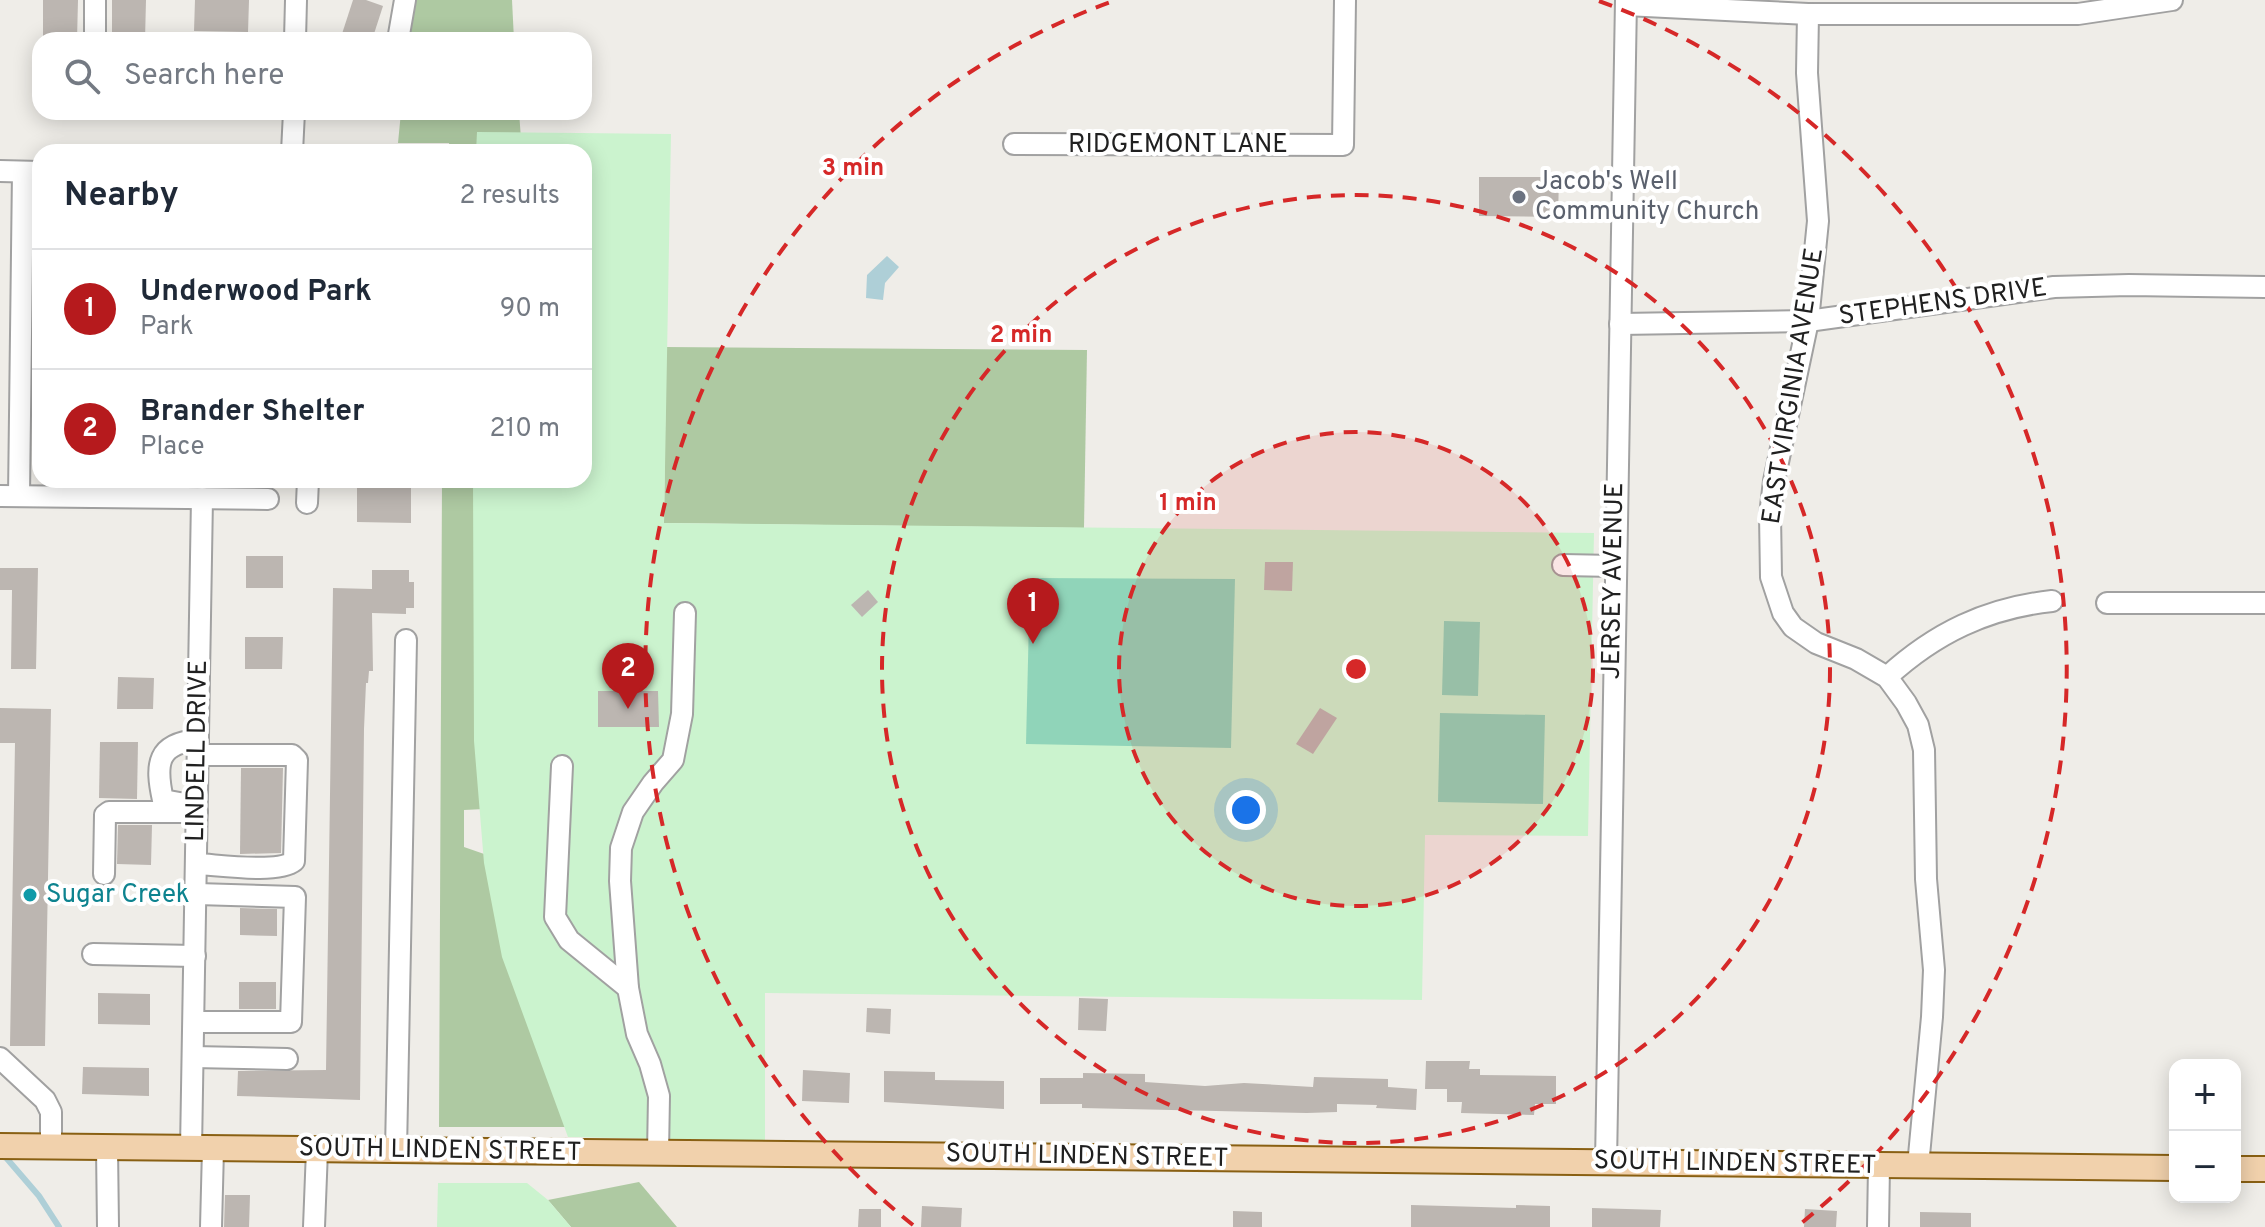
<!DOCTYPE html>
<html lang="en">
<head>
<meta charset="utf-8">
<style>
	:root { --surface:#fff; --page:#f6f6f7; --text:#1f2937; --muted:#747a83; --line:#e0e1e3; --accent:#b61a1d }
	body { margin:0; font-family:Overpass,sans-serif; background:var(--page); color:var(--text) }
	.controls { position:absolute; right:24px; bottom:24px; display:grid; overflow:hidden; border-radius:16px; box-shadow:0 4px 20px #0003 }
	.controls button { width:72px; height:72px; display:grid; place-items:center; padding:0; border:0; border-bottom:2px solid var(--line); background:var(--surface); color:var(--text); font:40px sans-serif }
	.you { position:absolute; left:1246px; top:810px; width:28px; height:28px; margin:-20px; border:6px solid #fff; border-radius:50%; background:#1a73e8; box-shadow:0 0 0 12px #1a73e833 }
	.badge { display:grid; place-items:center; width:52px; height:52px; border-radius:50%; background:var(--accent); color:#fff; font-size:26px; font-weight:700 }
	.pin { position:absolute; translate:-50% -66px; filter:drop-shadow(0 2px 4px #0008) }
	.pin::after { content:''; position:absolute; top:42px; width:28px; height:24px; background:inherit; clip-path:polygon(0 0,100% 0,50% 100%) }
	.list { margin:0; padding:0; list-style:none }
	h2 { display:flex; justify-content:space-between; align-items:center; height:104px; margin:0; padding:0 32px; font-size:34px }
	h2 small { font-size:26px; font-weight:400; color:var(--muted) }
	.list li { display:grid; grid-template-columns:52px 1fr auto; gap:24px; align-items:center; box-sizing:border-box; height:120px; padding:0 32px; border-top:2px solid var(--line) }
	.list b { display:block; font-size:30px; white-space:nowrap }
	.list p { margin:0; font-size:26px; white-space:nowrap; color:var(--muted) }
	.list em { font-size:26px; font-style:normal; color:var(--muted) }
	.icon { flex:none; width:44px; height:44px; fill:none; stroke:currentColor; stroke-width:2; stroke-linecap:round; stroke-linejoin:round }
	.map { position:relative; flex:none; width:2265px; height:1227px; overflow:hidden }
	.search { position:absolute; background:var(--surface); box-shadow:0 4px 20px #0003; left:32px; top:32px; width:560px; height:88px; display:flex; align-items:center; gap:20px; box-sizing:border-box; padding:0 28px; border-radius:24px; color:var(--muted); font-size:30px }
	.panel { position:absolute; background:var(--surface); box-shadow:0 4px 20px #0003; left:32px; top:144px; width:560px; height:344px; border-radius:24px }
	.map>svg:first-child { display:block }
	.forest { fill:#aec9a2 }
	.park { fill:#cbf3ce }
	.pitch { fill:#90d4b9 }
	.water { fill:#aecfd7 }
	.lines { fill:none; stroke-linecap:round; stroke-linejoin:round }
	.stream { stroke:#aecfd7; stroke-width:6 }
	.building { fill:#bcb6b1 }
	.minor-casing { stroke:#a1a1a1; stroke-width:24 }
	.major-casing { stroke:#896013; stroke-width:28 }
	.minor { stroke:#fff; stroke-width:20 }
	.major { stroke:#f1d1ac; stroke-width:24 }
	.ring { fill:none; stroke:#d62828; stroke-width:4; stroke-dasharray:14 10 }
	.worship-dot { fill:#6b7280; stroke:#fff; stroke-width:3 }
	.culture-dot { fill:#0f9aa8; stroke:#fff; stroke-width:3 }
	.labels { text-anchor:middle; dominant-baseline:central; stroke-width:8; stroke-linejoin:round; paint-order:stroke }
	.street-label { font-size:26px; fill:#202020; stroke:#fff }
	.worship-label { font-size:26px; fill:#5b616d; stroke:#fff; text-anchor:start }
	.culture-label { font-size:26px; fill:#0d838f; stroke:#fff; text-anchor:start }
	.centre { fill:#d62828; stroke:#fff; stroke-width:4 }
	.ring-label { font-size:24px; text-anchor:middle; font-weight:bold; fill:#d62828; stroke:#fff; stroke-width:8; stroke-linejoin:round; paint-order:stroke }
</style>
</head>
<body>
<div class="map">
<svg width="2265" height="1227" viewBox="0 0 2265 1227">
	<rect width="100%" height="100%" fill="#efede8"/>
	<g class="forest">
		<polygon points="411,0 512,0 514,40 407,40"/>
		<polygon points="401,112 519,112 522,152 450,152 449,143 398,143"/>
		<polygon points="666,347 1087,350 1084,528 664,523"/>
		<polygon points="442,480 511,480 523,807 464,810 464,847 487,855 609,1127 439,1127"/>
		<polygon points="639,1182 677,1227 571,1227 548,1200"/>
	</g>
	<g class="park">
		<polygon points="477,132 671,134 664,523 1594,533 1588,836 1425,835 1422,1000 765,993 765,1141 568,1137 502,957 484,863 474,741 473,480 584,480 584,152 476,152"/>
		<polygon points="438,1183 527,1183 548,1200 571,1227 437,1227"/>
	</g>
	<g class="pitch">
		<polygon points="1030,578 1235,579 1231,748 1026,744"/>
		<polygon points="1444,621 1480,622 1478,696 1442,695"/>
		<polygon points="1440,713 1545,715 1543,804 1438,802"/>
	</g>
	<polygon class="water" points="887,256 899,267 885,283 883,300 866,298 867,275"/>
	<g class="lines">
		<polyline class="stream" points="2,1153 39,1196 59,1227"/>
	</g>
	<g class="building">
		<polygon points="43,0 78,0 77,40 43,40"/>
		<polygon points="112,0 146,0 145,40 112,40"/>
		<polygon points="195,0 249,0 248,32 194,31"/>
		<polygon points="353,0 366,0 383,6 372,40 340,40"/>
		<polygon points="1479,177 1559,177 1558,217 1479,216"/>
		<polygon points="357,480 411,480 411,523 357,522"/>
		<rect x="246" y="556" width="37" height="32"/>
		<polygon points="1265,562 1293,562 1292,591 1264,590"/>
		<polygon points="0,568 38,568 36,669 11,669 12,590 0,590"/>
		<polygon points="372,570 409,570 409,582 414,582 414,608 406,608 406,614 372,613 373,671 369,671 368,683 366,683 364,729 360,1100 237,1096 238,1071 326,1070 333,588 372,589"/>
		<polygon points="868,590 878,602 862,617 851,605"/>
		<polygon points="245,637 283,637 282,669 245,669"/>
		<polygon points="118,677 154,678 153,709 117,709"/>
		<polygon points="598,691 658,691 659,727 598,727"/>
		<polygon points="0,708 51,709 45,1046 10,1046 15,743 0,743"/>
		<polygon points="1320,708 1337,718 1313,754 1296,744"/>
		<polygon points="100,742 138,742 137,799 99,798"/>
		<polygon points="241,768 283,768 281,853 240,854"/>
		<polygon points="118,825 152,825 151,865 117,864"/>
		<polygon points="240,908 277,909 277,936 240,935"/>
		<rect x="239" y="982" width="37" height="27"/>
		<polygon points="98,993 150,994 150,1025 98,1024"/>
		<polygon points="1079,998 1108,999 1106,1031 1078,1030"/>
		<polygon points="867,1008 891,1009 890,1034 866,1032"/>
		<polygon points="1426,1061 1470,1061 1469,1069 1480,1069 1480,1075 1556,1076 1556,1104 1535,1104 1534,1115 1461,1113 1462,1102 1447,1102 1447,1089 1425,1089"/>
		<polygon points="83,1067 149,1068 149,1096 82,1094"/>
		<polygon points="803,1070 850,1073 849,1103 802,1101"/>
		<polygon points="884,1071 935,1072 935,1080 1004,1081 1004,1109 884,1102"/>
		<polygon points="1083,1073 1145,1074 1145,1082 1205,1086 1244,1083 1313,1087 1314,1077 1388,1079 1388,1087 1417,1089 1416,1110 1376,1108 1377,1105 1337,1104 1337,1112 1307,1113 1082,1108 1082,1104 1040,1104 1040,1078 1083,1078"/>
		<polygon points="225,1195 250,1195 249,1227 224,1227"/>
		<polygon points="1411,1205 1516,1208 1516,1205 1550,1206 1550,1227 1411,1227"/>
		<polygon points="922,1206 962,1208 961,1227 921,1227"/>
		<polygon points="1592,1208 1661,1210 1660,1227 1592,1227"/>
		<polygon points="859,1209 881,1209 881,1227 858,1227"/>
		<polygon points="1805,1209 1837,1211 1836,1227 1804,1227"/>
		<polygon points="1233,1211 1262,1212 1262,1227 1233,1227"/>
		<polygon points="1920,1212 1971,1213 1971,1227 1920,1227"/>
	</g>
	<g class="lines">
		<defs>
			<g id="minor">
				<polyline points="1626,5 1808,14 2078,14 2172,0"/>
				<polyline points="1808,14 1807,73 1818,221 1808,321 1774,481 1770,515 1771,577 1783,613 1793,627 1816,643 1856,659 1887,677 1906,703 1918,725 1924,750 1926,879 1934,970 1932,1017 1918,1166"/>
				<polyline points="95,40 95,0"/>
				<polyline points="295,40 296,0"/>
				<polyline points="398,40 405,0"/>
				<polyline points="1014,144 1343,145 1345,0"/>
				<polyline points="292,152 294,112"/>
				<polyline points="0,171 40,172"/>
				<polyline points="1620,324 1808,321 2054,287 2129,285 2265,287"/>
				<polyline points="0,496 268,499"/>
				<polyline points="19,496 23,172"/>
				<polyline points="307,503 308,480"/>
				<polyline points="1563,565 1614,566"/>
				<polyline points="2107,603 2265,603"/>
				<path d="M1887 677C1935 633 1987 608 2052 601"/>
				<polyline points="562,766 555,917 569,940 628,988"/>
				<path d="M185 804 163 800C155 764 157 743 198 740"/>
				<path d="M197 864C219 865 278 874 294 861L297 760 292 755H198"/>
				<polyline points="104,874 105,815 109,812 197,812"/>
				<polyline points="93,954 195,956"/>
				<polyline points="194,1022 291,1022 295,897 197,894"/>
				<polyline points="193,1057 287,1059"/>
				<polyline points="0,1058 45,1100 51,1112 51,1147"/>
				<polyline points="107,1148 108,1227"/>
				<polyline points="191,1149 202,498"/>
				<polyline points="396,1151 406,640"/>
				<polyline points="658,1153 659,1096 650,1064 637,1034 628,988 620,881 621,848 633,812 653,783 673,760 682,714 685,613"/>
				<polyline points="1606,1163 1626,0"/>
				<polyline points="211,1227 213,1149"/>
				<polyline points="314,1227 317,1150"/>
				<polyline points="1878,1227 1879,1166"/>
			</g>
			<g id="major">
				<polyline points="0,1146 2175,1168"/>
				<polyline points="2235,1169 2265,1169"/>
			</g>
		</defs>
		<use href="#minor" class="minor-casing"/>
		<use href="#major" class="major-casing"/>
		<use href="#minor" class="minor"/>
		<use href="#major" class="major"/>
	</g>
	<circle cx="1356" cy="669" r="237" fill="#d62828" fill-opacity=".12"/>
	<g class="ring">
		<circle cx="1356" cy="669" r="237"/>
		<circle cx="1356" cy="669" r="474"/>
		<path d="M913 1225A711 711 0 0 1 1113 1M1599 1A711 711 0 0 1 1799 1225"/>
	</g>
	<circle class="worship-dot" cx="1519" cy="197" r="8"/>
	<circle class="culture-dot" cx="30" cy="895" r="8"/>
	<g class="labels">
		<g class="street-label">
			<text x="1178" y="145">RIDGEMONT LANE</text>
			<text transform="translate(1943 303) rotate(-8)">STEPHENS DRIVE</text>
			<text transform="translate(1794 386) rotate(-81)">EAST VIRGINIA AVENUE</text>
			<text transform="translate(1614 581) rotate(-89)">JERSEY AVENUE</text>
			<text transform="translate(198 751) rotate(-89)">LINDELL DRIVE</text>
			<text transform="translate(440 1151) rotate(1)">SOUTH LINDEN STREET</text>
			<text transform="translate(1087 1157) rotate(1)">SOUTH LINDEN STREET</text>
			<text transform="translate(1735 1164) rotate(1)">SOUTH LINDEN STREET</text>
		</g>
		<g class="worship-label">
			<text x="1535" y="182">Jacob's Well<tspan x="1535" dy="30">Community Church</tspan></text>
		</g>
		<g class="culture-label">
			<text x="46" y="895">Sugar Creek</text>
		</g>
	</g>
	<circle cx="1356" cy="669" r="12" class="centre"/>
	<g class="ring-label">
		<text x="853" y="175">3 min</text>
		<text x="1021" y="342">2 min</text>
		<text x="1188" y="510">1 min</text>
	</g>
</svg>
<div class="controls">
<button>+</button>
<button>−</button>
</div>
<div class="you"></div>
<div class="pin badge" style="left:1033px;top:644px">1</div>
<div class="pin badge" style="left:628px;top:709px">2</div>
<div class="search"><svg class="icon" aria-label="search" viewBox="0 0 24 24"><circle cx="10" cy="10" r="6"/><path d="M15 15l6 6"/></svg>Search here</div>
<section class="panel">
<h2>Nearby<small>2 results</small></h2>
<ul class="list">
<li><span class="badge">1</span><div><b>Underwood Park</b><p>Park</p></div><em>90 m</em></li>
<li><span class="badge">2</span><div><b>Brander Shelter</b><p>Place</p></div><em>210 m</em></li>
</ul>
</section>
</div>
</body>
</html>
